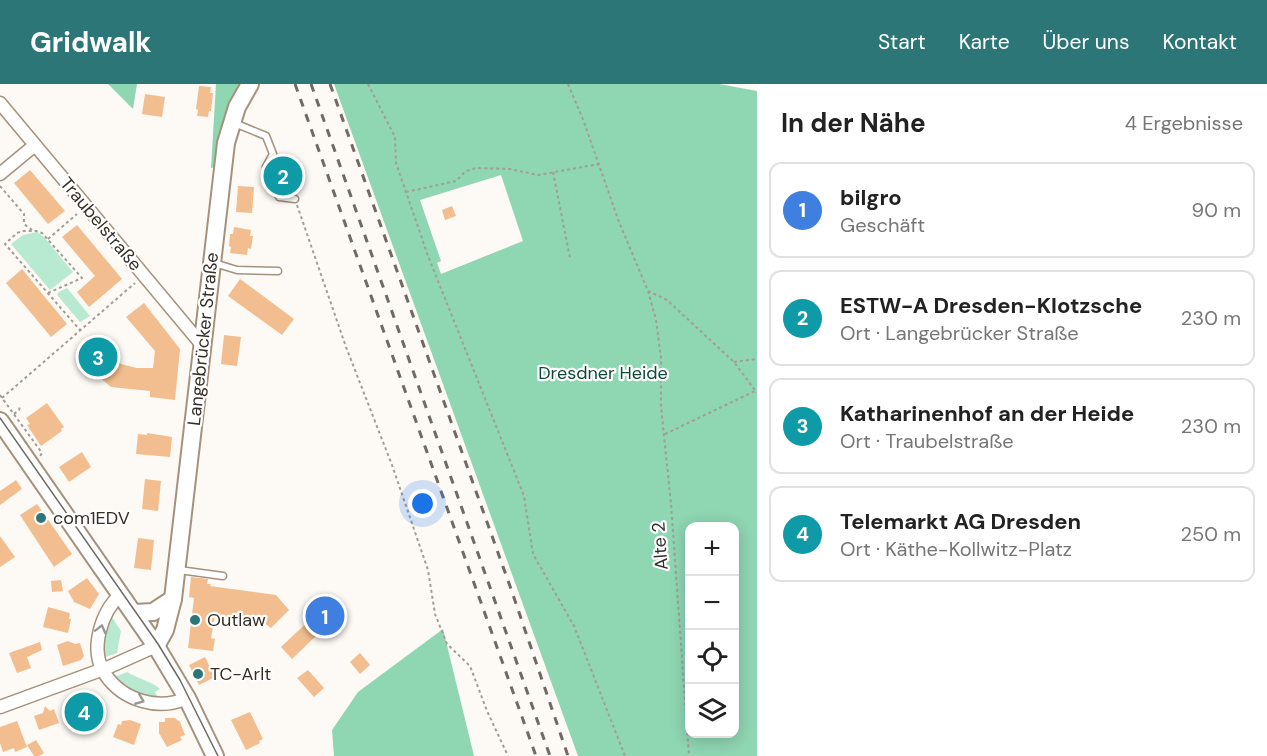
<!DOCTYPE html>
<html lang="de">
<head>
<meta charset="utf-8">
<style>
	:root { --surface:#fff; --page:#f6f6f6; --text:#222; --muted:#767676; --line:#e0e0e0; --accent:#2c7678 }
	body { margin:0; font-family:"DM Sans",sans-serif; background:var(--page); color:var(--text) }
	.controls { position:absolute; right:18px; bottom:18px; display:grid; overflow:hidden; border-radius:12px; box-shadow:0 3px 15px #0003 }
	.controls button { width:54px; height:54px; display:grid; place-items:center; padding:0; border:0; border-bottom:2px solid var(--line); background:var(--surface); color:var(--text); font:30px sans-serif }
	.you { position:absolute; left:423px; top:420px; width:21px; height:21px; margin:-15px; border:4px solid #fff; border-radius:50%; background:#1a73e8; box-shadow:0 0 0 9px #1a73e833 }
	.badge { display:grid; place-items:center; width:39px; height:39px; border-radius:50%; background:var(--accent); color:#fff; font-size:20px; font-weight:700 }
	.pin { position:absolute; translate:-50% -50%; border:3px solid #fff; box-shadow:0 2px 6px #0006 }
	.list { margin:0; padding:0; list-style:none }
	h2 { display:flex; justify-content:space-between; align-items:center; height:78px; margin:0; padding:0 24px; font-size:26px }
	h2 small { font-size:20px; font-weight:400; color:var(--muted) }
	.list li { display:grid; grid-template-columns:39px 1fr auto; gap:18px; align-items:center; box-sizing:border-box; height:96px; margin:0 12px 12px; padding:0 12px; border:2px solid var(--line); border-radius:12px }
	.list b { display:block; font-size:22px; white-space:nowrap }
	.list p { margin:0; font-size:20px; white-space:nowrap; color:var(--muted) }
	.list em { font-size:20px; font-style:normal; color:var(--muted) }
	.icon { flex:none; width:33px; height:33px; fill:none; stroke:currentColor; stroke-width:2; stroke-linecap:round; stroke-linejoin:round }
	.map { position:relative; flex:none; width:757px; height:672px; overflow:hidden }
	header { display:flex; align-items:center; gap:36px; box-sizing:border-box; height:84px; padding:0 30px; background:var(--accent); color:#fff }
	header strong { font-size:28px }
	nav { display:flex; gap:33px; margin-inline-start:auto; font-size:21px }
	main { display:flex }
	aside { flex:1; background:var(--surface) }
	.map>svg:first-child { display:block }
	.green { fill:#b8ead1 }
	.forest { fill:#8fd6b3; fill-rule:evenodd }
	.building { fill:#f3be8f }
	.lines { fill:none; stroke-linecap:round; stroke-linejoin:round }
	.service-casing { stroke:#a5927d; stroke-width:9 }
	.minor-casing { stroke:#a5927d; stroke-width:15 }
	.secondary-casing { stroke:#a5927d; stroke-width:20 }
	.path { stroke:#a29d97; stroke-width:2; stroke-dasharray:3 3; stroke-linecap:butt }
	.service { stroke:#fff; stroke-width:6 }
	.minor { stroke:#fff; stroke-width:12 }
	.secondary { stroke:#fff; stroke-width:16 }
	.tram { stroke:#706a63; stroke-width:1.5 }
	.rail { stroke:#706a63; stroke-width:3; stroke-dasharray:8 8; stroke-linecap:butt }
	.oneway { stroke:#9a9692 }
	.poi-dot { fill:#2c7678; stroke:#fff; stroke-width:2 }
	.labels { text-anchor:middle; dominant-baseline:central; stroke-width:4.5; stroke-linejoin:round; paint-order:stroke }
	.street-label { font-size:18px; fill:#352e25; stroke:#fff }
	.park-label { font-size:18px; fill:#114a34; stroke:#fff }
	.poi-label { font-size:18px; fill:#352e25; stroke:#fff; text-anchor:start }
</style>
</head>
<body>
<header>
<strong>Gridwalk</strong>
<nav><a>Start</a><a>Karte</a><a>Über uns</a><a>Kontakt</a></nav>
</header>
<main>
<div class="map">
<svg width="757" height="672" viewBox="0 0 757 672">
	<rect width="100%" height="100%" fill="#fdf9f5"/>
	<g class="green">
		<polygon points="37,148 44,153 73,188 50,206 11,160 23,151"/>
		<polygon points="67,204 90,232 80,238 57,211 59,208"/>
		<polygon points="110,530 121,547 117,569 103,574 102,547"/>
		<path d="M127 588C137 594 153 598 160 605L155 608 160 617H147L112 594Z"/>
	</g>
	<g class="forest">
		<polygon points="108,0 137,0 133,25"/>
		<polygon points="216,0 248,0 221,82 211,84"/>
		<path d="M334 0H719L757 7V672H578ZM501 91 523 157 441 190 437 179 441 177 420 116ZM690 442H734V650H690Z"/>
		<polygon points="443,545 474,672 334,672 332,646 358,608"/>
	</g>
	<g class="building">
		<polygon points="199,2 211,3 210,9 213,9 211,27 209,27 208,33 197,32 198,26 196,25"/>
		<polygon points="145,10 165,13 162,33 142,30"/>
		<polygon points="285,77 295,103 282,107 272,83"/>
		<polygon points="30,86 65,127 48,140 14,99"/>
		<polygon points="238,102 254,103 252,129 236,128"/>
		<polygon points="452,122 456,132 445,136 442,126"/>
		<polygon points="77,141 122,195 89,223 77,208 95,192 62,153"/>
		<polygon points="234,143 251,146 250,152 253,152 251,165 248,164 247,171 230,169 231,163 229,162 230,150 233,150"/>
		<polygon points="22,185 67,240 51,253 6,199"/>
		<polygon points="240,195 294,235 282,251 228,212"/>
		<polygon points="144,219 180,265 175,316 150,313 150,307 111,303 81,278 95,260 121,280 137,284 153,284 155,267 126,233"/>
		<polygon points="224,251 241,253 237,282 221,280"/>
		<polygon points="47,319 64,343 61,345 62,347 41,362 27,341 30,340 26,334"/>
		<polygon points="147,349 172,353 170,373 136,370 138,350 147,351"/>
		<polygon points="82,368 91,383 69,398 59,383"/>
		<polygon points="145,395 161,397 158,427 142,425"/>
		<polygon points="16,396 22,405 0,421 0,407"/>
		<polygon points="37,420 72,470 54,483 20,431"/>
		<polygon points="0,452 15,473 0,483"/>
		<polygon points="138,454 154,456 151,486 134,484"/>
		<polygon points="191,493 208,495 207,500 211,500 210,502 276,511 289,526 271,544 263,538 260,542 249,541 249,536 215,531 211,554 215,555 213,567 188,564 194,514 189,513"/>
		<polygon points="87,494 99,510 90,525 74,518 68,507"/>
		<polygon points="61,496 63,507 52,508 51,497"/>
		<polygon points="332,515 346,523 292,575 281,563"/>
		<polygon points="48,523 70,529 69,535 71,535 68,549 43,543"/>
		<polygon points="68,557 75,560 80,559 84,572 81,576 63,582 57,561"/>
		<polygon points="40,558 42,566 27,573 31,584 17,589 9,569"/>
		<polygon points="360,569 370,581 360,590 350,578"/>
		<polygon points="205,573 215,593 199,601 189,581"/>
		<polygon points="308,586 324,604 314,613 297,594"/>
		<polygon points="85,611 93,614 103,638 94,642 92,636 79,641 72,627 75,625 72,617"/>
		<polygon points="45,622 50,627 54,625 59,639 39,646 34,632 43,629"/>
		<polygon points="250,628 263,655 259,657 260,659 246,666 231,636"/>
		<polygon points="165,634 175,634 180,638 185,651 180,653 182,656 167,663 159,649 159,638 165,638"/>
		<polygon points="130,636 141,640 134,661 113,653 118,640 121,641 122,637"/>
		<polygon points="17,637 27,663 15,668 14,664 3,668 0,659 0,643"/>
		<polygon points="36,656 44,669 39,672 34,672 27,661"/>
	</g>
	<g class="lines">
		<defs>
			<g id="service">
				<polyline points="232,38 266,52 273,70 266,83 279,113 295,115"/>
				<polyline points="214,179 237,186 278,187"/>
				<polyline points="179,486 223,492"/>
			</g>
			<g id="minor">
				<polyline points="0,19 202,261"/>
				<polyline points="0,90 35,61"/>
				<path d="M121 510C101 528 89 566 105 590 123 617 159 627 187 614"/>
				<polyline points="0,623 109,583 156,562"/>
			</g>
			<g id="secondary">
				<polyline points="0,337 156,562 187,614 215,672"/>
				<polyline points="134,529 153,528 173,515"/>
				<polyline points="156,562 165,546 173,515 226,59 237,23 250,0"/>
			</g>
		</defs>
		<use href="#service" class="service-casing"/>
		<use href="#minor" class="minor-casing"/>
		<use href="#secondary" class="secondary-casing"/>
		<g class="path">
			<polyline points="368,0 395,53 396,79 428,172 524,412 533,470 574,542 625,672"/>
			<polyline points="568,0 584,38 619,138 648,207 656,236 661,274 661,322 671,420 689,672"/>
			<polyline points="553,88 570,174"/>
			<polyline points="0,102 24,130 24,140 32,146"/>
			<polyline points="406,108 456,97 466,87 476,84 510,85 538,91 599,80"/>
			<polyline points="297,121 346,263 392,381 428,486 435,530 447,560 470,582 487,627 508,672"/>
			<polyline points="48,155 77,130"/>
			<polyline points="648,207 667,216 734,278 757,309"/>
			<polyline points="48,209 82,194 42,149 36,147 22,147 17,149 5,160 80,246"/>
			<polyline points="734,278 757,275"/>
			<polyline points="0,311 42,369 40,372"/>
			<polyline points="2,314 135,199"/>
			<polyline points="14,330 19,326 20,322"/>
			<polyline points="665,350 755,307"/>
		</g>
		<use href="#service" class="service"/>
		<use href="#minor" class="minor"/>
		<use href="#secondary" class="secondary"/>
		<polyline class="tram" points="0,334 158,560 180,596 218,672"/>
		<g class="rail">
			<polyline points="295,0 536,672"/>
			<polyline points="311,0 550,672"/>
			<polyline points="330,0 511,505 568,672"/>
		</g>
	</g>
	<defs><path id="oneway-chevron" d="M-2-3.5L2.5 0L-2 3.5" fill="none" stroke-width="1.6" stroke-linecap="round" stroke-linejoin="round" transform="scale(1.5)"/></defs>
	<g class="oneway">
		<use href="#oneway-chevron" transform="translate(101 545) rotate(-76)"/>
		<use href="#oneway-chevron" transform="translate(140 616) rotate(22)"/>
	</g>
	<g class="poi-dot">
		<circle cx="41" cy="434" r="6"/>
		<circle cx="195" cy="536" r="6"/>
		<circle cx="198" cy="590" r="6"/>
	</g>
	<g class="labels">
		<g class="street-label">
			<text transform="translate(101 140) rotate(50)">Traubelstraße</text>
			<text transform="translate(203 255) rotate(-84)">Langebrücker Straße</text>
			<text transform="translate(660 462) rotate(-94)">Alte 2</text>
		</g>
		<g class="park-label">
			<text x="603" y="289">Dresdner Heide</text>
		</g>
		<g class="poi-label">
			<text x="53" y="434">com1EDV</text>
			<text x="207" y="536">Outlaw</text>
			<text x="210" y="590">TC-Arlt</text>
		</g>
	</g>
</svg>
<div class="controls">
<button>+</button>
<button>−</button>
<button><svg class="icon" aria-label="locate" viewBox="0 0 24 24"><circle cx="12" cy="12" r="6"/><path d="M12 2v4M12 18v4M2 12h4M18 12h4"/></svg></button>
<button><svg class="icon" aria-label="layers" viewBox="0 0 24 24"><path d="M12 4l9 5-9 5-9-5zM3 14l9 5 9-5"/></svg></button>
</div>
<div class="you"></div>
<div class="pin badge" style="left:325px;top:532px;background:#3f7fe0">1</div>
<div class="pin badge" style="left:283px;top:92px;background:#0f9aa8">2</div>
<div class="pin badge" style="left:98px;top:273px;background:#0f9aa8">3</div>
<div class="pin badge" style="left:84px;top:628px;background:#0f9aa8">4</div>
</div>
<aside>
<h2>In der Nähe<small>4 Ergebnisse</small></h2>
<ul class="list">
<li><span class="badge" style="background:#3f7fe0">1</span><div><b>bilgro</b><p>Geschäft</p></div><em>90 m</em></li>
<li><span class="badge" style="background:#0f9aa8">2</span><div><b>ESTW-A Dresden-Klotzsche</b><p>Ort · Langebrücker Straße</p></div><em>230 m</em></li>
<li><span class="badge" style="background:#0f9aa8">3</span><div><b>Katharinenhof an der Heide</b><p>Ort · Traubelstraße</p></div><em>230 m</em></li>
<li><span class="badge" style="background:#0f9aa8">4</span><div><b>Telemarkt AG Dresden</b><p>Ort · Käthe-Kollwitz-Platz</p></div><em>250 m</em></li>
</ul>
</aside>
</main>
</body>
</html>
